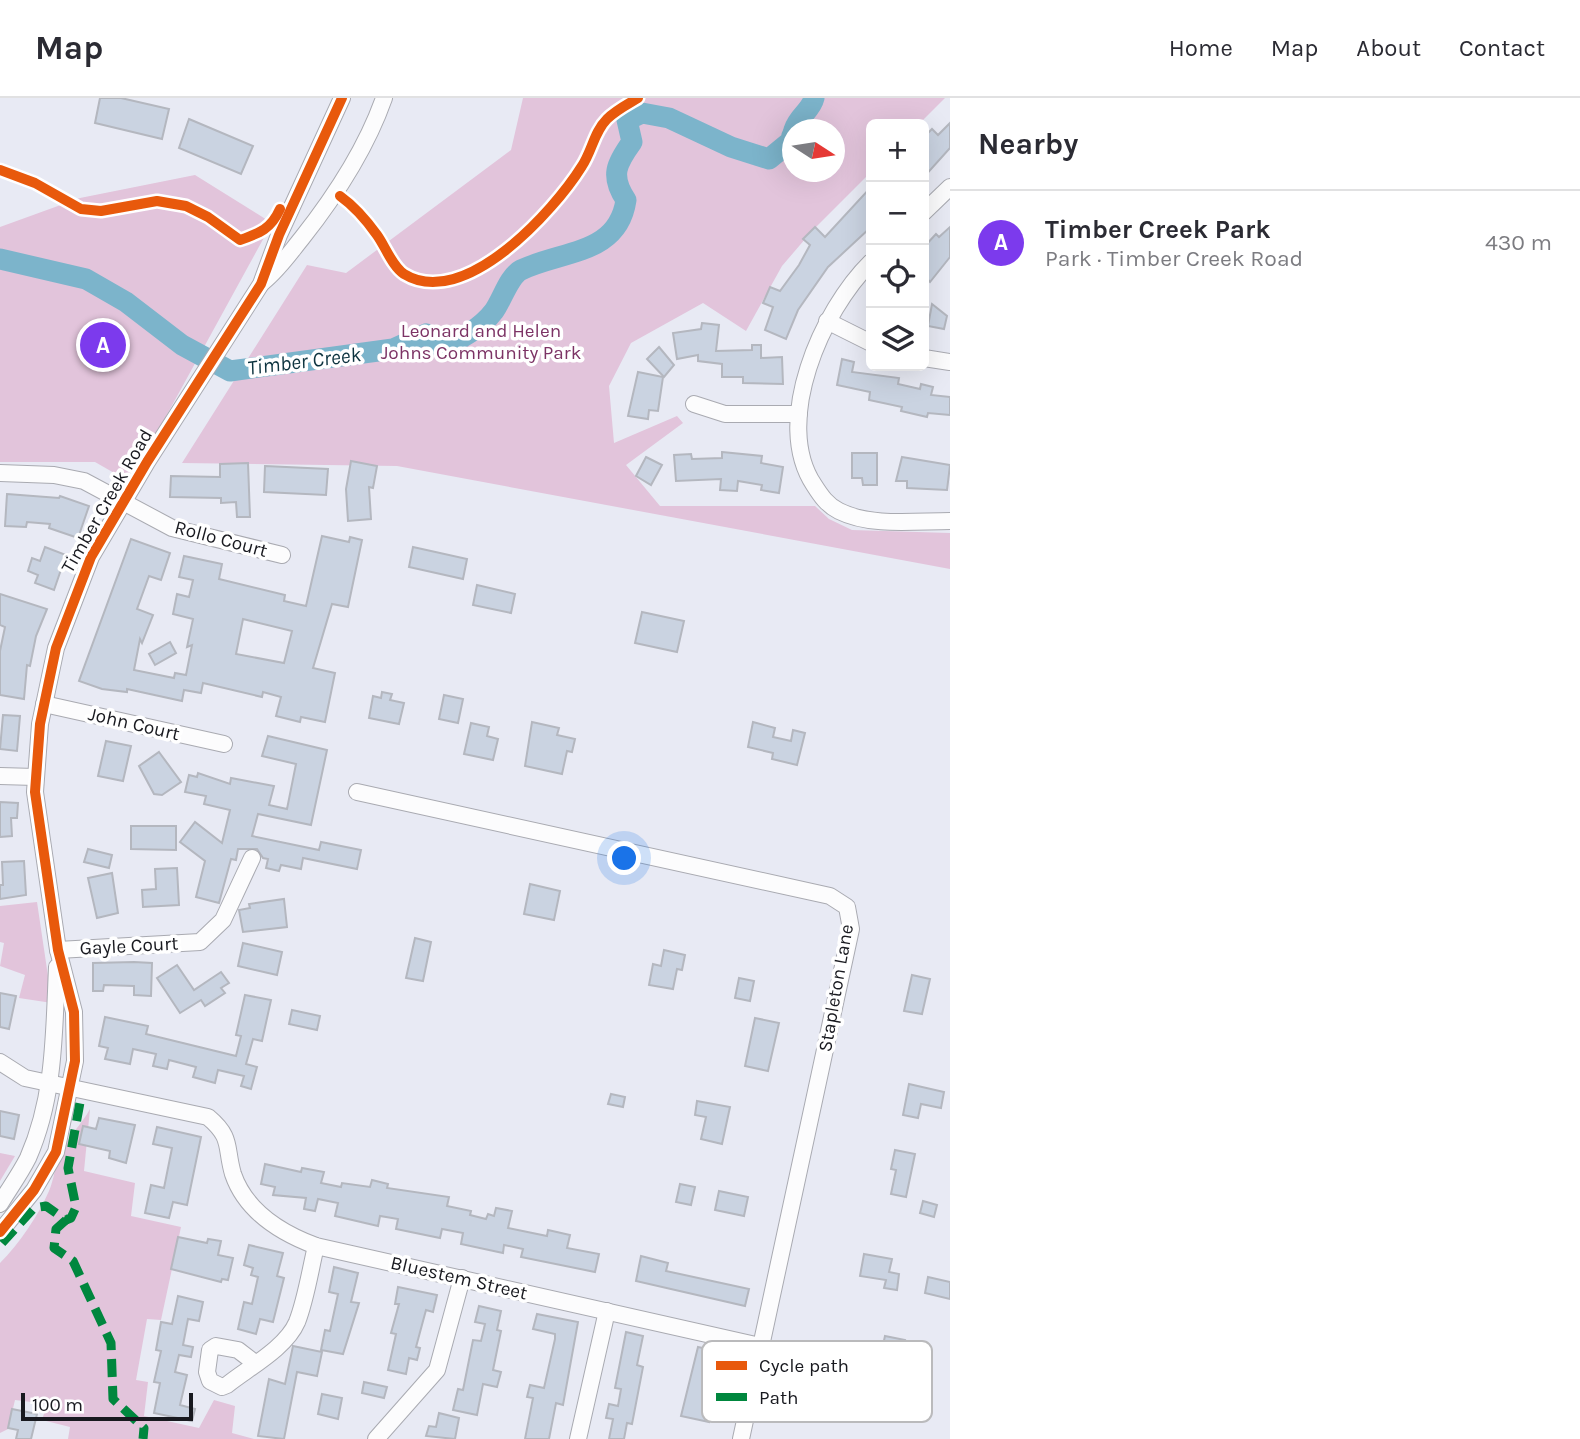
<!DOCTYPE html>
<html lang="en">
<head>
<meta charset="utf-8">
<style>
	:root { --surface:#fff; --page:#f7f7f7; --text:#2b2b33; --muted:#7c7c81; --line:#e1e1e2; --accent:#7c3aed }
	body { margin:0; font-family:Karla,sans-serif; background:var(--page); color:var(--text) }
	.controls { position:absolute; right:21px; top:21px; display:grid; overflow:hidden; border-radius:10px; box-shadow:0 7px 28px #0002 }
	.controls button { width:63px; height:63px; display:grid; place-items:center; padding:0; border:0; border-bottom:2px solid var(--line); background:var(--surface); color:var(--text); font:35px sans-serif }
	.compass { position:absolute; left:782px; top:21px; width:63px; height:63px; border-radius:50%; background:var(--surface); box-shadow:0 7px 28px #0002; rotate:102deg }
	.scale { position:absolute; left:21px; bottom:18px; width:172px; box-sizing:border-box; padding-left:7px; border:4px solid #18191f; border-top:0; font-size:19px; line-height:24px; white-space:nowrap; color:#18191f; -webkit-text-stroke:5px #fff; paint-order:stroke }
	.you { position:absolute; left:625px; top:761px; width:24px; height:24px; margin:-18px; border:5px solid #fff; border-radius:50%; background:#1a73e8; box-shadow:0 0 0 10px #1a73e833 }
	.badge { display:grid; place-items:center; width:46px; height:46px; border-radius:50%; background:var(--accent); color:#fff; font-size:23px; font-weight:700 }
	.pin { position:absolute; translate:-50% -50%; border:4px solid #fff; box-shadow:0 2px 7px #0006 }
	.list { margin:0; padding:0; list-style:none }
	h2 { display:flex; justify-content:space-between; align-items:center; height:91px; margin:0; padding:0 28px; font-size:30px }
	h2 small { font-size:23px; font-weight:400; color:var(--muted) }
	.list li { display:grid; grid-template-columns:46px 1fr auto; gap:21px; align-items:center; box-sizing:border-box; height:105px; padding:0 28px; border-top:2px solid var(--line) }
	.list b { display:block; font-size:26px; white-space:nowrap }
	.list p { margin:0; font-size:23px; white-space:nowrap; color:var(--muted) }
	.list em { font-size:23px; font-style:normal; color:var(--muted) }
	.icon { flex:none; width:38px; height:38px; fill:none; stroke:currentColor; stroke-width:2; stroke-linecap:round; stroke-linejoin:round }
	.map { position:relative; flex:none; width:950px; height:1341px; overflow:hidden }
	header { display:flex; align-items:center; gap:42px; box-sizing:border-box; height:98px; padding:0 35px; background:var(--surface); border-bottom:2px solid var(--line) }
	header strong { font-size:33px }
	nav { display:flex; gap:38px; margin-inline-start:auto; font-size:24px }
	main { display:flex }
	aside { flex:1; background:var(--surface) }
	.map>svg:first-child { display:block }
	.park { fill:#e2c4db; fill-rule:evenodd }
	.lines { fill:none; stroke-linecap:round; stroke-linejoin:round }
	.river { stroke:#7cb4cb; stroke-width:21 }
	.building { fill:#cad3e1; stroke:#b4b7bf; stroke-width:2; fill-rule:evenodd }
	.minor-casing { stroke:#a9aab1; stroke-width:18 }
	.minor { stroke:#fcfcfd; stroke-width:16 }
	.quiet { stroke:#00873e; stroke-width:9; stroke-dasharray:18 9; stroke-linecap:butt }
	.cycleway-casing { stroke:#fff; stroke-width:15 }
	.cycleway { stroke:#e8590c; stroke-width:10 }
	.labels { text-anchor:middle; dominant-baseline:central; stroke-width:7; stroke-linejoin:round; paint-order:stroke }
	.park-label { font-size:19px; fill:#7c3365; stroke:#fff }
	.street-label { font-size:19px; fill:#18191f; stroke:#fff }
	.water-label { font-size:21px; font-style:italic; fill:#0d333f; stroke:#fff }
	.key { fill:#fff; stroke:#bababc; stroke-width:2 }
	.key-label { font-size:19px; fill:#18191f }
</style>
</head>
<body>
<header>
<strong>Map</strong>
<nav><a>Home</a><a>Map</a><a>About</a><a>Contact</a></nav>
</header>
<main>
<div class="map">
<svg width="950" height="1341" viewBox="0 0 950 1341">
	<rect width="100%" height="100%" fill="#e8eaf4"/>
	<g class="park">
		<path d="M523 0H945L919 26H871V74L812 133 782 168 746 233 703 205 631 245 609 288 614 345 677 318 683 325 626 367 660 408H815L829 421 852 432 950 435V471L397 368 182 365 307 167 346 175 511 52ZM792 32H834V74H792Z"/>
		<polygon points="195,77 272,125 130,384 95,364 0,364 0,129 80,100"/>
		<polygon points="37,804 52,905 19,900 25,877 0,868 4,845 0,844 0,808"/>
		<path d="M90 1011 84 1073 135 1085 131 1118 181 1129 161 1222 147 1221 136 1282 148 1284 144 1318 199 1330 214 1302 235 1308 232 1335 254 1341H68L70 1329 42 1322 47 1306 15 1302 8 1331 0 1335V1165C19 1146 38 1118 49 1093 54 1081 55 1068 60 1056 66 1041 82 1026 90 1011Z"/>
		<polygon points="0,1055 15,1058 0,1083"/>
	</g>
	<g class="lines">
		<g class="river">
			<path d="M794 32C798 18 811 13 814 0"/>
			<path d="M0 161 86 181 126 204 182 247 230 273 393 251 426 236 441 249C459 243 482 229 494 213 502 202 509 178 521 172 563 152 618 157 626 102 610 78 616 66 632 44L627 22 642 15 669 20 731 49 769 61 791 43 792 37"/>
		</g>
	</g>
	<g class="building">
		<polygon points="100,0 121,0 169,11 162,41 95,25"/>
		<polygon points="189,21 253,48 241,76 179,50"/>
		<polygon points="950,25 950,50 924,79 924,39 932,31 938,37"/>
		<polygon points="871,89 871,129 828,169 798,212 786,241 765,232 773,209 763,205 770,189 780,193 799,167 810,147 803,141 815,129 825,139"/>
		<polygon points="950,129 950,159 930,184 924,177 924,149 936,136 939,139"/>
		<polygon points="932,206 947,218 944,231 928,228"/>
		<polygon points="702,225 719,227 716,253 752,252 752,247 761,247 761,260 782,259 783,286 743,285 743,279 722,279 722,266 698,263 698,257 677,261 673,235 701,231"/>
		<polygon points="659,249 674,267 664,279 647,261"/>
		<polygon points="842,261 854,264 852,274 899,280 898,286 920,291 921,286 933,289 931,297 950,299 950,317 928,315 927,319 901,313 902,309 869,302 870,294 837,287"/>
		<polygon points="638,274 663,279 658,313 649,312 648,321 628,318"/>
		<polygon points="722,354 762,358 761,365 783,369 779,395 761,392 762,387 738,383 737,393 720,392 721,381 676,383 674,357 691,356 692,361 722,360"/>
		<polygon points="852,355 877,355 877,387 863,387 862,380 852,380"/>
		<polygon points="646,359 662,367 651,387 636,378"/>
		<polygon points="902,359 950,367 947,392 907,390 907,383 896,383"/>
		<polygon points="351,363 377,368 373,390 369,389 371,421 348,423 346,391"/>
		<polygon points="248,365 250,419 237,419 236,404 221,405 221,400 170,399 171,378 220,379 220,366"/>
		<polygon points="265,368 328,371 326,397 264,394"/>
		<polygon points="7,396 59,400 60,398 89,408 78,440 49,430 50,426 27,424 26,429 5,428"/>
		<path d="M322 438 349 444 350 439 362 442 348 509 332 506 313 570 335 575 325 624 301 619 300 624 276 618 281 599 263 594 262 599 203 585 201 595 184 592 182 603 127 591V594L102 591 79 583 131 441 170 455 161 482 149 478 137 511 153 517 142 545 140 541 134 572 174 580 175 575 186 577 192 547 187 549 193 521 173 516 177 496 189 499 193 482 179 479 184 458 222 466 219 481 285 497 284 503 306 508ZM243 521 292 533 284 565 236 556Z"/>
		<polygon points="45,449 66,457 54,492 35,485 38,477 28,473 32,460 40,463"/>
		<polygon points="413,449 467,461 463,481 409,469"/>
		<polygon points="477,487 515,496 511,515 473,507"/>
		<polygon points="0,496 47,511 36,538 30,568 27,567 24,601 0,597 0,553 5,529 0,527"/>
		<polygon points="642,514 684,523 677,554 635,545"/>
		<polygon points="170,544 176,555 155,567 149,556"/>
		<polygon points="382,594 392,596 390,602 404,605 399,626 369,620 373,598 381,600"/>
		<polygon points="444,597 463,601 458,625 439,621"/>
		<polygon points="3,617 20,618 17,653 0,651"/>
		<polygon points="532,624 559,630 557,637 575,641 572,654 567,653 562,676 525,668"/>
		<polygon points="753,624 775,630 773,639 791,643 793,632 805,635 797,667 772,661 773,655 748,649"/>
		<polygon points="471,625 489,629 487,638 498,641 493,662 464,656"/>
		<polygon points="268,638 327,652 311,727 258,716 252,738 319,752 321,744 361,752 357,771 303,760 301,771 281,767 279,773 266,770 268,761 263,760 257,751 238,751 236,762 231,761 219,805 196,799 205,763 180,744 195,724 222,745 230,712 204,706 206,698 185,694 189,677 197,679 198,675 230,686 231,680 274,688 269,707 287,711 296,666 262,658"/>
		<polygon points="106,643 131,648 123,683 98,678"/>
		<polygon points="159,654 181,684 162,697 154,696 139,668"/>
		<polygon points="0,704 18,705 17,720 11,720 12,738 0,739"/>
		<polygon points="131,728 176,728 176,752 131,751"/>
		<polygon points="88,751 112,757 109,770 84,764"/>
		<polygon points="24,763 26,797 0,801 0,787 3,787 2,764"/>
		<polygon points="177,770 179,807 143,809 142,792 156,791 155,771"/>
		<polygon points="112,775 118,815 97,820 88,780"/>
		<polygon points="530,786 560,793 554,822 524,816"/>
		<polygon points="284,801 287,829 243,834 239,812 250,810 249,806"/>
		<polygon points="415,840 431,844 423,883 406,880"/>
		<polygon points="243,845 282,854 277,877 238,868"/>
		<polygon points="664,852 685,857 682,872 677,871 673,891 649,887 653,866 661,868"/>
		<polygon points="134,864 152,865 151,898 134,897 134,888 104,887 103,893 93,893 93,865"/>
		<polygon points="177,867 194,892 221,874 229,885 221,890 225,895 205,908 201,902 180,915 157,880"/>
		<polygon points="912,877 930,881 922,916 904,913"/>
		<polygon points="739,880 754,883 750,903 735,900"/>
		<polygon points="0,895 16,898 9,931 0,929"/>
		<polygon points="245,897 271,902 262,943 253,941 246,966 257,969 251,991 241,988 244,978 218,972 215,985 193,979 196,969 169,962 167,971 153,968 156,956 133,951 130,966 105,961 108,950 99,948 105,919 148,928 146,936 236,958 241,938 236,937"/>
		<polygon points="292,912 320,918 317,932 289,926"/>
		<polygon points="755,920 779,925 768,973 745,968"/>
		<polygon points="909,986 944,994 941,1010 921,1006 918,1020 903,1017"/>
		<polygon points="611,996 625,999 623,1009 608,1006"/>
		<polygon points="697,1003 730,1009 722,1046 701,1041 706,1019 695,1017"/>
		<polygon points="0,1013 19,1017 14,1041 0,1038"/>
		<polygon points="99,1020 135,1027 126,1065 109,1060 110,1053 79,1046 83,1028 96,1031"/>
		<polygon points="157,1029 201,1039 187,1107 173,1104 169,1120 145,1115 151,1087 164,1090 172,1050 153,1046"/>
		<polygon points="895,1052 915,1056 906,1099 891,1096 896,1072 891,1071"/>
		<polygon points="265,1066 301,1074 302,1070 324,1074 321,1085 341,1089 342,1085 370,1089 372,1082 388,1086 387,1090 449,1099 447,1108 471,1113 470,1117 486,1121 488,1116 494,1118 496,1110 512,1113 508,1130 547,1138 548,1132 570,1137 567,1150 599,1156 595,1174 521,1159 523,1151 504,1147 503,1155 461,1146 463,1135 442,1131 440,1140 396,1131 398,1121 380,1118 378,1128 335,1118 338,1105 318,1101 315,1113 304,1111 306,1100 273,1097 275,1089 261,1086"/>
		<polygon points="680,1086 695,1089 691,1107 676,1104"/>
		<polygon points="719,1093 748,1099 744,1118 715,1112"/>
		<polygon points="923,1103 937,1107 934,1119 920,1115"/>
		<polygon points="178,1139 207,1145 208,1141 221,1143 218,1157 233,1160 228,1182 222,1181 221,1184 171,1171"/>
		<polygon points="249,1147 283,1155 277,1178 284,1180 273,1224 260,1221 256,1236 238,1231 244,1204 252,1206 258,1179 251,1177 253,1170 244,1167"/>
		<polygon points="864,1156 892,1161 889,1174 899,1176 897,1192 884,1190 886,1182 860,1178"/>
		<polygon points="641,1158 668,1165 666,1173 749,1191 745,1208 636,1183"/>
		<polygon points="334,1169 358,1175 351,1204 359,1205 343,1256 321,1252 325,1232 330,1233 338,1196 329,1194"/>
		<polygon points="928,1179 950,1184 950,1201 925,1195"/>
		<polygon points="398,1189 437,1197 433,1214 426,1212 416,1249 420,1250 417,1262 409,1260 406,1276 388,1272 396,1236 391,1235 399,1206 395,1206"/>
		<polygon points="178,1198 203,1204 199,1223 188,1221 183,1247 193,1249 191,1259 179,1257 175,1274 187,1277 180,1307 195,1311 192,1323 154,1315 160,1285 154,1284 161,1253 156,1252 161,1224 172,1226"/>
		<polygon points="479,1208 501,1213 497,1232 501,1233 493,1272 501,1274 497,1289 483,1286 477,1317 453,1312 458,1291 463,1292 473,1242 481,1243 485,1226 475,1224"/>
		<polygon points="537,1216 578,1224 563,1307 556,1305 549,1341 525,1341 533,1300 527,1299 530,1287 544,1290 555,1241 555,1236 533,1231"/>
		<polygon points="626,1234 643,1238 637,1267 643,1269 632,1326 627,1325 624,1341 609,1341 613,1321 606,1320 609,1306 618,1308 621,1291 615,1290"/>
		<polygon points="885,1238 905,1242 893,1296 873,1292"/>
		<polygon points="293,1248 322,1254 317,1278 297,1274 284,1341 258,1338 269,1281 285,1286"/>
		<polygon points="698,1249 721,1254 709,1324 681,1318"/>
		<polygon points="364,1284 387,1289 384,1300 362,1295"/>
		<polygon points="322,1296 342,1300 338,1321 318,1316"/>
		<polygon points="12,1311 37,1316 31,1341 16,1341 18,1332 8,1330"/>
		<polygon points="439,1315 459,1320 455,1341 426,1338 429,1328 436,1329"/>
	</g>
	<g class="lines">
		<defs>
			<g id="minor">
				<polyline points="924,114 950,89"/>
				<path d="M871 164C822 212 772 324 814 387 821 398 827 407 839 413 871 429 915 423 950 423"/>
				<path d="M263 184C279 171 289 156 302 140 336 97 366 51 384 0"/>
				<polyline points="827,223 871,245"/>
				<polyline points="924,260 950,264"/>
				<polyline points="694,306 725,316 799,316"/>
				<polyline points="0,375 54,377 84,383 172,430 282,457"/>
				<polyline points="44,606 224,646"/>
				<polyline points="0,678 35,679"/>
				<polyline points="357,694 830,798 847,809 851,831 741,1341"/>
				<polyline points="58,852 200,844 223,822 252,760"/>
				<path d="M0 964 25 980 208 1019C233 1040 225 1049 233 1076 246 1114 281 1135 316 1148L760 1248"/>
				<path d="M0 1106C9 1091 20 1076 28 1060 55 999 54 934 57 869"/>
				<polyline points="0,1134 34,1092 56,1054 75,963 74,914 58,852 35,694 40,626 56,550 91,459 147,364 261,186 279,137 342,0"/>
				<path d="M255 1265 238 1252 216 1248 210 1252 207 1274 210 1283 222 1289 227 1287C248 1270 286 1250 297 1224 306 1201 310 1173 316 1148"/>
				<polyline points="376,1341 437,1272 462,1180"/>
				<polyline points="578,1341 607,1213"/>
			</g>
		</defs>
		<use href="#minor" class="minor-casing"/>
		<use href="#minor" class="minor"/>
		<g class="quiet">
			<polyline points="66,1122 56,1131 54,1150 73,1163 111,1245 113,1301 144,1330 143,1341"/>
			<polyline points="2,1145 34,1110 46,1108 66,1122 71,1120 76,1109 68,1070 81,999"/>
		</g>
		<defs>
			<g id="cycleway">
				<path d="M0 72 35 85 81 111 101 113 157 103 186 108 208 119 240 142C260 135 271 131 280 111"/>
				<path d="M340 98C354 108 367 123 377 137 385 148 392 168 404 176 464 213 554 113 582 68 592 53 594 34 607 21 616 12 628 6 638 0"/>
				<polyline points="0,1134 34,1092 56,1054 75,963 74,914 58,852 35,694 40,626 56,550 91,459 147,364 261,186 279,137 342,0"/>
			</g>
		</defs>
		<use href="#cycleway" class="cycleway-casing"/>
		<use href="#cycleway" class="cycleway"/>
	</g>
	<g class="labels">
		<g class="park-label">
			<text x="481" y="233">Leonard and Helen<tspan x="481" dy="22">Johns Community Park</tspan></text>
		</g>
		<g class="street-label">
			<text transform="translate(107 403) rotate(-60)">Timber Creek Road</text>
			<text transform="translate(221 441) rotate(15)">Rollo Court</text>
			<text transform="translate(134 626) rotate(13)">John Court</text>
			<text transform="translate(129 848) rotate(-3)">Gayle Court</text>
			<text transform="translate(836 890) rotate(-80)">Stapleton Lane</text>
			<text transform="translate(459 1180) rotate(13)">Bluestem Street</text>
		</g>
		<g class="water-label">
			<text transform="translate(304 263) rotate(-7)">Timber Creek</text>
		</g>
	</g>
	<rect x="702" y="1243" width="230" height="81" rx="10" class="key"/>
	<rect x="716" y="1263" width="31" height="9" fill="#e8590c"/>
	<rect x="716" y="1295" width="31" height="8" fill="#00873e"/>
	<g class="key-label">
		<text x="759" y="1274">Cycle path</text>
		<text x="759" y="1306">Path</text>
	</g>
</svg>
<div class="controls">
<button>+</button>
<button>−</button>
<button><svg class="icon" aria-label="locate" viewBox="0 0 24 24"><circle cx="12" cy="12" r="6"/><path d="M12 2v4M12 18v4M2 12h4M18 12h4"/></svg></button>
<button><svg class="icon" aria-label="layers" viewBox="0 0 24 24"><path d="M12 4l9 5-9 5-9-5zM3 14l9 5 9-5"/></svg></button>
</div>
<svg class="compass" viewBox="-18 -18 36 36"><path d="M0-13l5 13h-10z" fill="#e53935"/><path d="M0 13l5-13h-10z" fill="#7c7c81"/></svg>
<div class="scale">100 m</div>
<div class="you"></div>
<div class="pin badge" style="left:103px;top:247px">A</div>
</div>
<aside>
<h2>Nearby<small></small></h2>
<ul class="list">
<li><span class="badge">A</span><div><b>Timber Creek Park</b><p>Park · Timber Creek Road</p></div><em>430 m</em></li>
</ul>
</aside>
</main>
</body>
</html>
